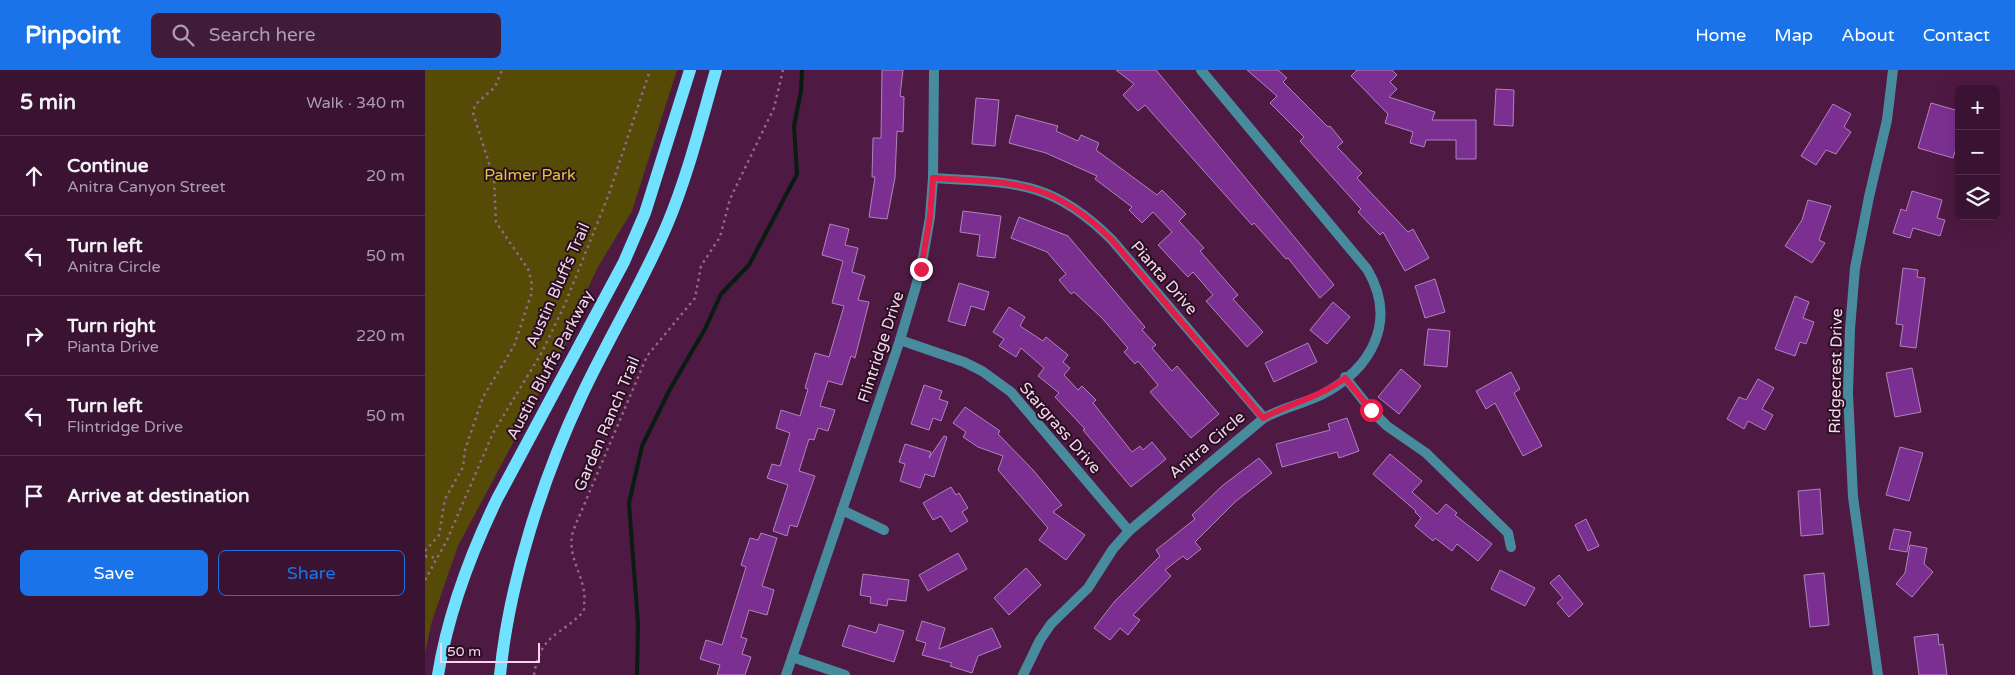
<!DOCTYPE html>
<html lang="en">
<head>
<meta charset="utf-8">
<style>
	:root { --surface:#3a1332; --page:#411c3a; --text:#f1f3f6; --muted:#ab9eac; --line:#54324d; --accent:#1a73e8 }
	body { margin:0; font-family:"Varela Round",sans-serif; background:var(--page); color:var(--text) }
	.controls { position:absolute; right:15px; top:15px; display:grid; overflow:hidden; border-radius:8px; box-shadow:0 5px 20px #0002 }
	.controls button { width:45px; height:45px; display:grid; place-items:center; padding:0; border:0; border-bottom:1px solid var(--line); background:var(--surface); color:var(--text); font:25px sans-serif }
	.scale { position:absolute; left:15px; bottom:12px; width:100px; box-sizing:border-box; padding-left:5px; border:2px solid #f7d5ec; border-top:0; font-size:14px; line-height:18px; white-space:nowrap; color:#f7d5ec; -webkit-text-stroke:4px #270f21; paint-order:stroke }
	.stop { position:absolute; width:15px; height:15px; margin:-11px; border:4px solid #e11d48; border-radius:50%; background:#fff }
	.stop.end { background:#e11d48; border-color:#fff; box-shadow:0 1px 5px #0008 }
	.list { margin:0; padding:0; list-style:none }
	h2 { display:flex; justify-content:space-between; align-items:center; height:65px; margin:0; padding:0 20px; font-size:21px }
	h2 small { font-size:16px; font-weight:400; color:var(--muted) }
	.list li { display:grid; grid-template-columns:32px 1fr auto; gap:15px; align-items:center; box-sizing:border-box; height:80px; padding:0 20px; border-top:1px solid var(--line) }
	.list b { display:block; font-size:19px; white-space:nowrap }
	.list p { margin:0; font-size:16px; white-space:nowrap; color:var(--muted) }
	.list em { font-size:16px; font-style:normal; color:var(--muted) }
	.actions { display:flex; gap:10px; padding:15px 20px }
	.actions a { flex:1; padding:11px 0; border:1px solid var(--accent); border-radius:8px; text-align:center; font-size:18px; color:var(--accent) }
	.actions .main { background:var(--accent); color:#fff }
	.icon { flex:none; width:28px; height:28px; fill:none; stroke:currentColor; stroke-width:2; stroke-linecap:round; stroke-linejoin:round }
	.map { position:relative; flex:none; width:1590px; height:605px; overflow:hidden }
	header { display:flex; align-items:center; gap:30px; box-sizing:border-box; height:70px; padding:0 25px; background:var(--accent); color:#fff }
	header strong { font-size:24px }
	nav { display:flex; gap:28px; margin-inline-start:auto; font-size:18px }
	.search { width:350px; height:45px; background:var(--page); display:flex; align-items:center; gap:12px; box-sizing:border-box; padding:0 18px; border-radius:8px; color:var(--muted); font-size:19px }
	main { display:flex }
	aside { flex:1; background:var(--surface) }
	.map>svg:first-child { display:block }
	.green { fill:#564a07 }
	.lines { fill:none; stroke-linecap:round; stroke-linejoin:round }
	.stream { stroke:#091c11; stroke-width:4 }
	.building { fill:#7b3091; stroke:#af83bd }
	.path { stroke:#956889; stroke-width:2.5; stroke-dasharray:2.5 4; stroke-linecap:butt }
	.street { stroke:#488b9d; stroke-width:10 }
	.primary { stroke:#70e1ff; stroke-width:12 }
	.route { stroke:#e11d48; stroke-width:6 }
	.labels { text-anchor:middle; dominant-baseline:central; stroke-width:4; stroke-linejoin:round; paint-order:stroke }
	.park-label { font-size:16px; fill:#e2c638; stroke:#270f21 }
	.street-label { font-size:16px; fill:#f7d5ec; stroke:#270f21 }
</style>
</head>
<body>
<header>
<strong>Pinpoint</strong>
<div class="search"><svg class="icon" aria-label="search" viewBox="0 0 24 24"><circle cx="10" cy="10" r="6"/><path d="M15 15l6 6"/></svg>Search here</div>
<nav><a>Home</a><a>Map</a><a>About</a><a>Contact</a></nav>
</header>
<main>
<aside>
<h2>5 min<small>Walk · 340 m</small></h2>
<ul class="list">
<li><svg class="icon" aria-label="ahead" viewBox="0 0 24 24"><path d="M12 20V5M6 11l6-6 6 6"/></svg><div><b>Continue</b><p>Anitra Canyon Street</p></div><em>20 m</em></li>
<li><svg class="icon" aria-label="left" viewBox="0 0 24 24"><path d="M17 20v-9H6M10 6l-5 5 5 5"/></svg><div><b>Turn left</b><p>Anitra Circle</p></div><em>50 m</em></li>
<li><svg class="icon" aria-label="right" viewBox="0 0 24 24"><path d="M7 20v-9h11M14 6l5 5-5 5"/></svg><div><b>Turn right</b><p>Pianta Drive</p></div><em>220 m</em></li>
<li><svg class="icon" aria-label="left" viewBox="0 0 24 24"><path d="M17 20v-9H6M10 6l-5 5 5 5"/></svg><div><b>Turn left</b><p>Flintridge Drive</p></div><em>50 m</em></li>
<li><svg class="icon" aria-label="arrive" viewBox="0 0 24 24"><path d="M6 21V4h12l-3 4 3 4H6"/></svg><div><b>Arrive at destination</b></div></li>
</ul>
<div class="actions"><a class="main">Save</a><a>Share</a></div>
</aside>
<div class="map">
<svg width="1590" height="605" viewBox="0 0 1590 605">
	<rect width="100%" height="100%" fill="#4e1942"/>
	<polygon class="green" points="0,0 252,0 207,141 173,197 156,233 153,251 33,476 7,551 0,583"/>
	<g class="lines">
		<polyline class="stream" points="212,605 213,554 204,433 217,376 245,319 280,259 296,224 324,195 372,104 369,56 376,21 377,0"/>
	</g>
	<g class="building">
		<polygon points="457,0 478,0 475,26 479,27 478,62 472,61 470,108 462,149 444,147 450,107 447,107 448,68 456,68"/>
		<polygon points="691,0 731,0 909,215 895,228 863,188 861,189 829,153 827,155 720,35 713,41 698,25 709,14"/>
		<polygon points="822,0 853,0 862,8 858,12 903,57 905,56 918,72 912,77 937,103 932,108 983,162 988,159 1004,188 980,201 958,162 955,165 933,142 936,139 875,71 879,67 845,33 852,26"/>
		<polygon points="932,0 967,0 972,5 965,12 972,19 964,27 1010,42 1007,50 1051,50 1051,89 1031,89 1031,70 1001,70 999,77 985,73 988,62 960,53 963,44 926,6"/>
		<polygon points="1071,19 1089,20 1088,56 1069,55"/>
		<polygon points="551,28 574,30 570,76 547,74"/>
		<polygon points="1506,33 1534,41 1534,69 1528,88 1493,78"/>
		<polygon points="1408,34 1426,44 1419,57 1426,62 1411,84 1401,80 1391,95 1376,86"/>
		<polygon points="591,45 633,56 631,61 653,71 656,65 674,73 671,80 732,125 737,120 761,144 754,151 779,178 775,181 813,225 808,229 838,262 822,277 781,231 788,225 768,202 763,207 733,175 747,162 728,142 717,153 704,140 707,137 670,109 672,106 621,83 584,73"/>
		<polygon points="1487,121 1517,130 1512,148 1520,150 1515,166 1488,158 1485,168 1468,163 1476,139 1481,141"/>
		<polygon points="1383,130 1406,136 1394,170 1400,173 1387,193 1360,176 1377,150"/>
		<polygon points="538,141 576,146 570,188 552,186 555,165 535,162"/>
		<polygon points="594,147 643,166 720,257 717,260 731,275 727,278 747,301 752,296 794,344 766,368 725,322 733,315 713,291 710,294 699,282 703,278 677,248 649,222 646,224 634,210 641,204 622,182 586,168"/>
		<polygon points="405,154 424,159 420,175 433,178 427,202 440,206 433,230 444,232 430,288 426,286 417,315 403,311 395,336 410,340 403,361 393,358 389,370 384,369 374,401 390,406 372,457 365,455 362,466 348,461 363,415 342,408 347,394 355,396 365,363 351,358 356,340 375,346 383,319 380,318 390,283 404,287 419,236 407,233 418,191 397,185"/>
		<polygon points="1478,198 1493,200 1492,207 1500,208 1491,278 1475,276 1478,255 1471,254"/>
		<polygon points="1010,209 1020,242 1000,248 990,216"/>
		<polygon points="534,213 564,222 559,240 546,236 540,256 523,251"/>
		<polygon points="1370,226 1384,232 1378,248 1389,252 1381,274 1375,272 1370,286 1350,279"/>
		<polygon points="908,232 925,247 902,274 885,260"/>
		<polygon points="584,237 600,247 595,256 618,271 621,267 643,285 638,292 645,298 639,305 653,320 657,316 671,330 668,333 707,382 715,376 718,380 727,372 741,389 706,417 658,360 660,359 630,327 634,323 613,306 619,298 596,278 591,287 574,276 579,269 568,262"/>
		<polygon points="1003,259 1025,261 1022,297 999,295"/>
		<polygon points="883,273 892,292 849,312 840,293"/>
		<polygon points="1487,298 1496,342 1470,347 1461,303"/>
		<polygon points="976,299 996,316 974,344 953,327"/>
		<polygon points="1086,302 1095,319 1089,323 1117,376 1098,386 1070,333 1061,339 1051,321"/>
		<polygon points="1333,309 1349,318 1337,339 1348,345 1340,360 1323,351 1319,359 1302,349 1314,327 1321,330"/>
		<polygon points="499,315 517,321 514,329 523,332 516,351 508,348 504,360 486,354"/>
		<polygon points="540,337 575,361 573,364 608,400 637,435 628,442 660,465 641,490 614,470 623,458 573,400 578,386 553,377 538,367 541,362 528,353"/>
		<polygon points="922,348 934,381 914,388 912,382 857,397 851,374 905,360 903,354"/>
		<polygon points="519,366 522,367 509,407 500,404 495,418 475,411 480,394 474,392 480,374 506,382 504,388"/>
		<polygon points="1475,377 1498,383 1484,431 1461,425"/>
		<polygon points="965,384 997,411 987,422 1012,444 1021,434 1032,443 1030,445 1067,474 1053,491 1032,474 1027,481 1010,468 1008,471 990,456 996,448 990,442 991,441 948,404"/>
		<polygon points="834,388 847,403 810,432 770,472 776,479 762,490 758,486 740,500 746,506 708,545 715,550 703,565 695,558 685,570 669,558 690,531 735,486 731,480 770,449 767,445 797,416"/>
		<polygon points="526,417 531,425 534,423 543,438 537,442 543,451 526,462 516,446 508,450 498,433"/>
		<polygon points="1395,419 1398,464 1376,466 1373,421"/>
		<polygon points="1161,449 1174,476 1163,481 1150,455"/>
		<polygon points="1469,459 1486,462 1482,482 1464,479"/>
		<polygon points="336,463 352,468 337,516 349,520 342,545 324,540 316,567 322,569 317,584 326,587 320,605 292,605 295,595 275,589 281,570 297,575 321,497 316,495 325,468 333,470"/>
		<polygon points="1485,475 1502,478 1499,494 1508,502 1487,527 1471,514 1480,503"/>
		<polygon points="533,483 542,499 503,521 494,505"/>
		<polygon points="601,498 616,515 584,545 569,528"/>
		<polygon points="1075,500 1110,518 1100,536 1066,519"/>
		<polygon points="1399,503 1404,555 1385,557 1379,505"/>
		<polygon points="438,504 484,510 481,531 463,529 462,536 445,533 446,527 435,525"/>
		<polygon points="1134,505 1158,534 1144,547 1132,533 1138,528 1125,513"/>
		<polygon points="497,551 520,558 514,579 567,558 576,577 553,586 547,603 525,596 527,593 497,585 501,573 491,570"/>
		<polygon points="454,554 479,561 469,592 417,576 424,555 451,563"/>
		<polygon points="1513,564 1514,575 1518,574 1522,605 1494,605 1489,567"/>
	</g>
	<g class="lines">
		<g class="path">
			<polyline points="0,481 14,465 20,429 38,397 40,380 58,327 89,276 106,225 107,214 103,199 71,152 69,109 48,43 50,35 70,17 77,0"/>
			<polyline points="0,486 12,488"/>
			<polyline points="0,510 22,470 68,363 117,282 140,234 184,124 225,0"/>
			<path d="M109 605C116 562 134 568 159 541 159 534 160 527 159 521 155 499 142 484 148 461L222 286 270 228 276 196 295 167 305 129 349 38 358 0"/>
		</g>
		<g class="street">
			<path d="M508 108C588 113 626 109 687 170L839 348"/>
			<polyline points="475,270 539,292 557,301 586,322 704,461"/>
			<polyline points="920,307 946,340 962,356 1001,383 1083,463 1086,477"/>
			<polyline points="417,440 459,460"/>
			<polyline points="367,587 420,605"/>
			<polyline points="361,605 475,270 496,199 505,147 508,108 509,0"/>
			<path d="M598 605 615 570 626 554 663 518 688 479 704 461 839 348C857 338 877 334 896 325 947 299 973 251 942 199L776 0"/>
			<polyline points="1453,605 1428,427 1423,323 1425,259 1430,198 1444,127 1462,50 1468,0"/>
		</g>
		<g class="primary">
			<path d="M13 605C23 543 45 485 72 429L199 192 220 143 265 0"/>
			<path d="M75 605C84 513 117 410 156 327 183 269 217 214 242 155 263 105 276 52 291 0"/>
		</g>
	</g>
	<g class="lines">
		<path class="route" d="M496 199 505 147 508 108C588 113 626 109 687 170L838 348C866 333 896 327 920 308L946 340"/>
	</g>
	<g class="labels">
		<g class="park-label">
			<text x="105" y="105">Palmer Park</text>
		</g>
		<g class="street-label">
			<text transform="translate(739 208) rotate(49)">Pianta Drive</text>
			<text transform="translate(133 215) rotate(-66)">Austin Bluffs Trail</text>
			<text transform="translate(456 277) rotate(-72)">Flintridge Drive</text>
			<text transform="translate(125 295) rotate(-62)">Austin Bluffs Parkway</text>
			<text transform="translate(1411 301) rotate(-89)">Ridgecrest Drive</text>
			<text transform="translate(182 354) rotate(-67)">Garden Ranch Trail</text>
			<text transform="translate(635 358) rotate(49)">Stargrass Drive</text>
			<text transform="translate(782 375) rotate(-40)">Anitra Circle</text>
		</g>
	</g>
</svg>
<div class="controls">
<button>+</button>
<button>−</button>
<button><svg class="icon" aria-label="layers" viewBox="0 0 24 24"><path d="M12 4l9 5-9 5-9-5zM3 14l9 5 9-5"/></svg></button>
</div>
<div class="scale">50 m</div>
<div class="stop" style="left:946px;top:340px"></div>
<div class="stop end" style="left:496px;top:199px"></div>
</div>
</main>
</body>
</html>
